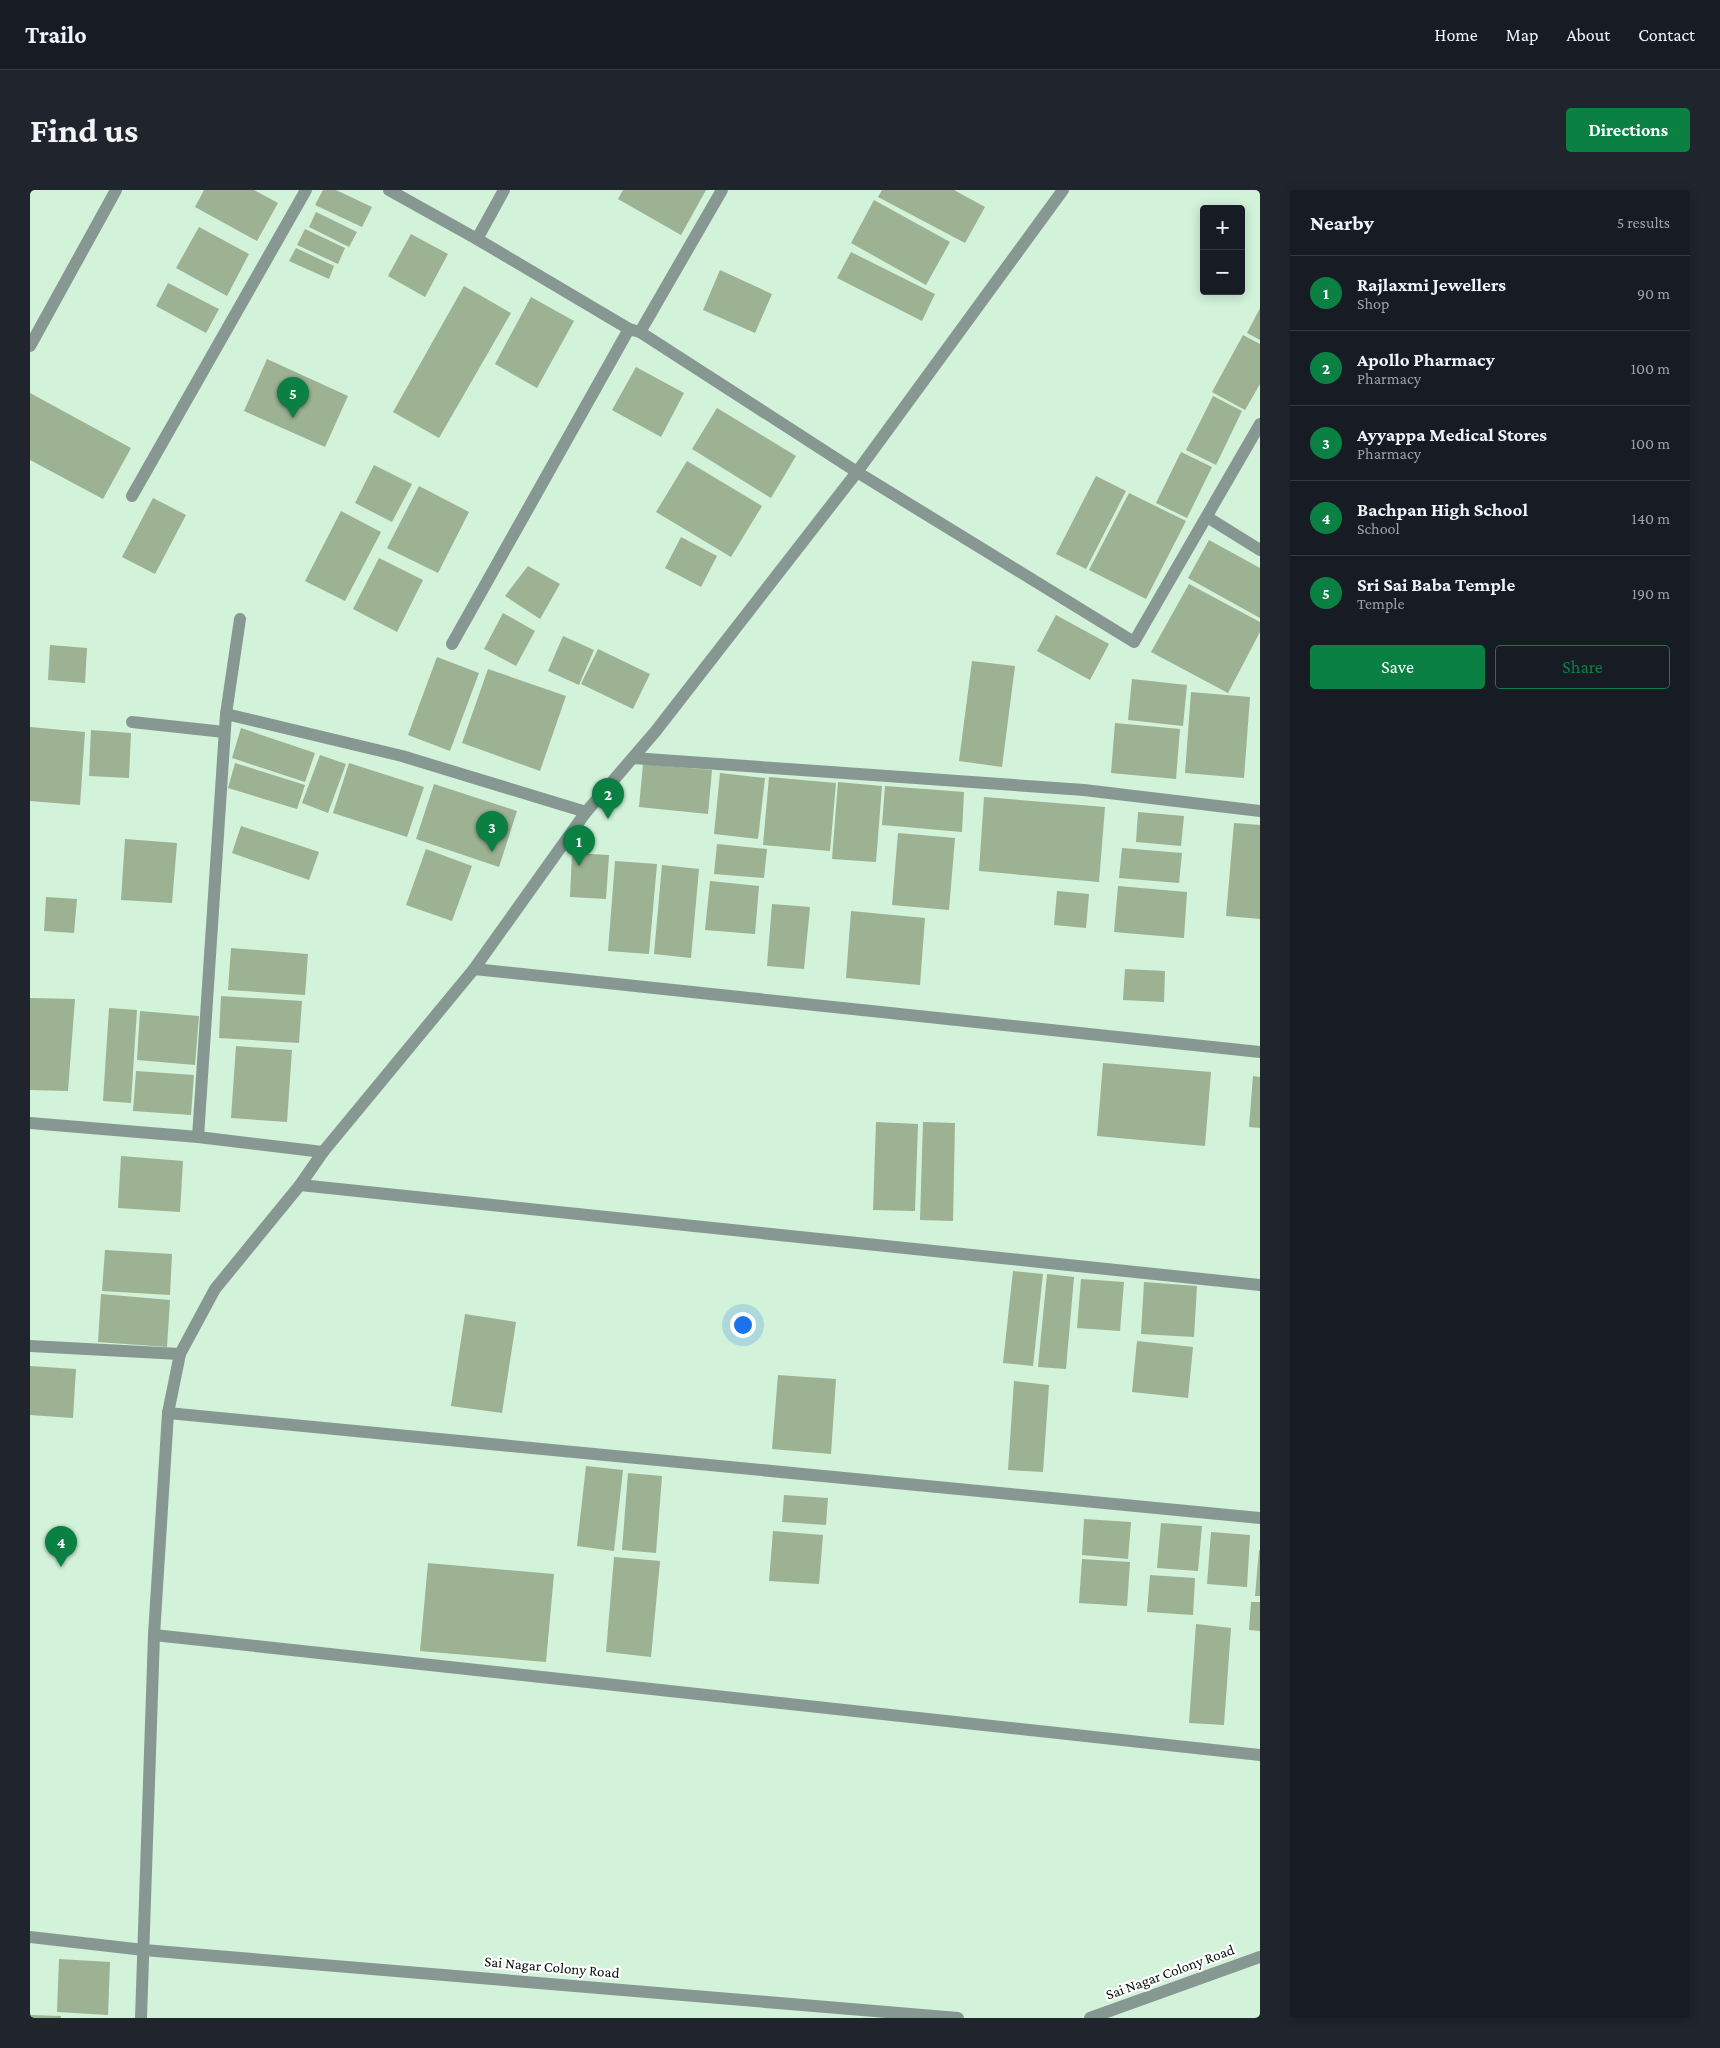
<!DOCTYPE html>
<html lang="en">
<head>
<meta charset="utf-8">
<style>
	:root { --surface:#171b24; --page:#20242c; --text:#f1f3f6; --muted:#9ea1a6; --line:#363941; --accent:#0b8043 }
	body { margin:0; font-family:"Crimson Pro",serif; background:var(--page); color:var(--text) }
	.controls { position:absolute; right:15px; top:15px; display:grid; overflow:hidden; border-radius:5px; box-shadow:0 2px 12px #0003 }
	.controls button { width:45px; height:45px; display:grid; place-items:center; padding:0; border:0; border-bottom:1px solid var(--line); background:var(--surface); color:var(--text); font:25px sans-serif }
	.you { position:absolute; left:712px; top:1134px; width:18px; height:18px; margin:-12px; border:4px solid #fff; border-radius:50%; background:#1a73e8; box-shadow:0 0 0 8px #1a73e833 }
	.badge { display:grid; place-items:center; width:32px; height:32px; border-radius:50%; background:var(--accent); color:#fff; font-size:16px; font-weight:700 }
	.pin { position:absolute; translate:-50% -41px; filter:drop-shadow(0 1px 2px #0008) }
	.pin::after { content:''; position:absolute; top:26px; width:18px; height:15px; background:inherit; clip-path:polygon(0 0,100% 0,50% 100%) }
	.list { margin:0; padding:0; list-style:none }
	h2 { display:flex; justify-content:space-between; align-items:center; height:65px; margin:0; padding:0 20px; font-size:21px }
	h2 small { font-size:16px; font-weight:400; color:var(--muted) }
	.list li { display:grid; grid-template-columns:32px 1fr auto; gap:15px; align-items:center; box-sizing:border-box; height:75px; padding:0 20px; border-top:1px solid var(--line) }
	.list b { display:block; font-size:19px; white-space:nowrap }
	.list p { margin:0; font-size:16px; white-space:nowrap; color:var(--muted) }
	.list em { font-size:16px; font-style:normal; color:var(--muted) }
	.actions { display:flex; gap:10px; padding:15px 20px }
	.actions a { flex:1; padding:11px 0; border:1px solid var(--accent); border-radius:5px; text-align:center; font-size:18px; color:var(--accent) }
	.actions .main { background:var(--accent); color:#fff }
	.map { position:relative; flex:none; width:1230px; height:1828px; overflow:hidden; border-radius:5px }
	header { display:flex; align-items:center; gap:30px; box-sizing:border-box; height:70px; padding:0 25px; background:var(--surface); border-bottom:1px solid var(--line) }
	header strong { font-size:24px }
	nav { display:flex; gap:28px; margin-inline-start:auto; font-size:18px }
	.intro { display:flex; align-items:center; justify-content:space-between; box-sizing:border-box; height:120px; padding:0 30px }
	h1 { margin:0; font-size:35px }
	.button { padding:12px 22px; border-radius:5px; background:var(--accent); color:#fff; font-size:18px; font-weight:700 }
	main { display:flex; gap:30px; padding:0 30px }
	aside { flex:1; background:var(--surface); border-radius:5px; box-shadow:0 2px 12px #0003 }
	.map>svg:first-child { display:block }
	.building { fill:#9db193 }
	.lines { fill:none; stroke-linecap:round; stroke-linejoin:round }
	.minor { stroke:#879892; stroke-width:12 }
	.labels { text-anchor:middle; dominant-baseline:central; stroke-width:4.5; stroke-linejoin:round; paint-order:stroke }
	.street-label { font-size:15px; fill:#061109; stroke:#fff }
</style>
</head>
<body>
<header>
<strong>Trailo</strong>
<nav><a>Home</a><a>Map</a><a>About</a><a>Contact</a></nav>
</header>
<div class="intro"><h1>Find us</h1><a class="button">Directions</a></div>
<main>
<div class="map">
<svg width="1230" height="1828" viewBox="0 0 1230 1828">
	<rect width="100%" height="100%" fill="#d2f2da"/>
	<g class="building">
		<polygon points="174,0 224,0 248,13 227,51 165,17"/>
		<polygon points="293,0 306,0 342,17 332,37 285,15"/>
		<polygon points="593,0 676,0 651,45 588,9"/>
		<polygon points="852,0 924,0 955,17 935,53 848,7"/>
		<polygon points="844,10 920,52 896,95 821,53"/>
		<polygon points="286,22 327,42 319,57 279,37"/>
		<polygon points="169,37 219,64 197,106 146,78"/>
		<polygon points="275,39 315,58 308,74 267,55"/>
		<polygon points="381,44 418,64 395,107 358,86"/>
		<polygon points="266,58 304,76 299,89 259,71"/>
		<polygon points="821,62 905,104 892,131 807,88"/>
		<polygon points="690,80 742,104 725,143 673,120"/>
		<polygon points="138,93 189,119 176,143 126,116"/>
		<polygon points="434,96 481,123 409,248 363,222"/>
		<polygon points="501,107 544,131 507,198 465,174"/>
		<polygon points="1230,118 1230,150 1217,143"/>
		<polygon points="1213,145 1230,154 1230,194 1215,220 1182,202"/>
		<polygon points="237,169 318,206 295,257 214,221"/>
		<polygon points="606,177 654,203 631,247 582,220"/>
		<polygon points="0,203 101,258 73,309 0,270"/>
		<polygon points="1183,206 1212,221 1186,275 1156,260"/>
		<polygon points="687,218 766,266 741,308 662,259"/>
		<polygon points="1151,262 1182,277 1157,328 1126,313"/>
		<polygon points="657,271 732,316 701,367 626,322"/>
		<polygon points="344,275 382,294 362,332 325,313"/>
		<polygon points="1066,286 1096,301 1056,379 1026,364"/>
		<polygon points="389,296 439,322 408,383 357,358"/>
		<polygon points="1099,303 1156,331 1116,409 1059,380"/>
		<polygon points="123,308 156,325 125,384 92,367"/>
		<polygon points="311,321 351,342 315,411 275,391"/>
		<polygon points="651,347 687,366 671,397 635,378"/>
		<polygon points="1179,350 1230,378 1230,428 1158,388"/>
		<polygon points="349,368 393,390 367,442 323,419"/>
		<polygon points="498,376 530,394 510,429 475,406"/>
		<polygon points="1159,394 1230,432 1230,442 1198,503 1121,462"/>
		<polygon points="473,423 505,441 486,476 454,459"/>
		<polygon points="1026,425 1079,454 1060,490 1007,461"/>
		<polygon points="533,446 564,460 549,495 518,481"/>
		<polygon points="20,455 57,458 55,493 18,490"/>
		<polygon points="568,459 620,484 603,519 551,494"/>
		<polygon points="407,467 449,483 420,561 378,545"/>
		<polygon points="942,471 985,476 972,577 929,571"/>
		<polygon points="458,479 536,506 510,581 432,553"/>
		<polygon points="1102,489 1157,495 1153,536 1098,530"/>
		<polygon points="1161,502 1220,507 1214,588 1155,583"/>
		<polygon points="1085,533 1150,539 1146,589 1081,583"/>
		<polygon points="0,537 55,542 50,615 0,611"/>
		<polygon points="211,538 285,563 275,592 202,568"/>
		<polygon points="61,540 101,543 99,588 59,586"/>
		<polygon points="290,565 316,574 298,623 272,613"/>
		<polygon points="205,573 275,595 267,619 198,598"/>
		<polygon points="319,573 394,597 377,647 303,623"/>
		<polygon points="613,574 682,580 678,624 609,617"/>
		<polygon points="690,583 735,588 728,649 684,644"/>
		<polygon points="739,587 806,593 800,661 733,655"/>
		<polygon points="808,592 852,596 846,672 802,669"/>
		<polygon points="404,594 487,621 469,677 386,649"/>
		<polygon points="855,596 934,602 932,642 852,635"/>
		<polygon points="954,607 1075,617 1069,692 949,681"/>
		<polygon points="1108,622 1154,626 1151,656 1106,652"/>
		<polygon points="1204,633 1230,635 1230,729 1196,726"/>
		<polygon points="211,636 289,662 279,690 202,663"/>
		<polygon points="868,643 925,648 919,720 862,715"/>
		<polygon points="95,649 147,653 142,713 91,710"/>
		<polygon points="687,654 737,659 734,688 684,684"/>
		<polygon points="1092,658 1152,663 1149,693 1089,688"/>
		<polygon points="396,659 442,676 422,731 376,715"/>
		<polygon points="542,663 579,665 576,709 540,707"/>
		<polygon points="585,671 627,674 619,764 578,761"/>
		<polygon points="632,675 669,679 661,768 624,764"/>
		<polygon points="680,691 729,696 725,744 675,740"/>
		<polygon points="1088,696 1157,702 1154,748 1084,742"/>
		<polygon points="1027,701 1059,704 1056,738 1024,735"/>
		<polygon points="16,707 47,709 44,743 14,741"/>
		<polygon points="742,714 780,717 774,779 737,776"/>
		<polygon points="821,721 895,728 890,795 816,788"/>
		<polygon points="201,758 278,764 275,805 198,800"/>
		<polygon points="1095,779 1135,781 1134,812 1093,810"/>
		<polygon points="191,806 272,811 269,853 189,848"/>
		<polygon points="0,808 45,809 38,901 0,900"/>
		<polygon points="79,818 107,820 101,913 73,911"/>
		<polygon points="110,821 169,826 165,875 107,870"/>
		<polygon points="206,856 262,860 257,932 201,928"/>
		<polygon points="1073,873 1181,882 1175,956 1067,946"/>
		<polygon points="106,881 164,885 161,925 103,921"/>
		<polygon points="1223,886 1230,887 1230,938 1219,937"/>
		<polygon points="846,932 888,934 885,1021 843,1020"/>
		<polygon points="893,932 925,933 923,1031 890,1030"/>
		<polygon points="91,966 153,971 150,1022 88,1018"/>
		<polygon points="75,1060 142,1064 140,1105 72,1101"/>
		<polygon points="983,1081 1013,1084 1003,1176 973,1173"/>
		<polygon points="1017,1084 1044,1087 1036,1179 1008,1177"/>
		<polygon points="1051,1089 1094,1092 1090,1141 1047,1138"/>
		<polygon points="1114,1092 1167,1096 1164,1147 1111,1144"/>
		<polygon points="71,1104 140,1110 137,1157 68,1152"/>
		<polygon points="435,1124 486,1132 472,1223 421,1216"/>
		<polygon points="1107,1151 1163,1157 1158,1208 1102,1202"/>
		<polygon points="0,1176 46,1179 43,1228 0,1225"/>
		<polygon points="748,1185 806,1189 801,1264 742,1259"/>
		<polygon points="984,1191 1019,1195 1013,1282 978,1280"/>
		<polygon points="556,1276 593,1280 584,1361 547,1356"/>
		<polygon points="598,1283 632,1286 626,1363 592,1360"/>
		<polygon points="754,1305 798,1308 796,1335 752,1332"/>
		<polygon points="1054,1329 1101,1332 1098,1369 1052,1365"/>
		<polygon points="1131,1333 1172,1336 1168,1381 1127,1378"/>
		<polygon points="743,1341 793,1345 789,1394 739,1391"/>
		<polygon points="1181,1342 1220,1345 1217,1397 1177,1394"/>
		<polygon points="1229,1360 1230,1360 1230,1406 1225,1406"/>
		<polygon points="584,1367 630,1371 621,1467 576,1462"/>
		<polygon points="1052,1369 1100,1372 1097,1416 1049,1413"/>
		<polygon points="398,1373 524,1384 516,1472 390,1461"/>
		<polygon points="1120,1385 1165,1388 1163,1425 1117,1422"/>
		<polygon points="1221,1412 1230,1412 1230,1441 1219,1440"/>
		<polygon points="1166,1434 1201,1438 1194,1535 1159,1533"/>
		<polygon points="29,1769 80,1772 78,1825 27,1822"/>
		<polygon points="0,1825 31,1826 31,1828 0,1828"/>
	</g>
	<g class="lines">
		<g class="minor">
			<polyline points="359,0 447,49 599,139 610,142 827,282 1104,452 1230,234"/>
			<polyline points="447,49 474,0"/>
			<polyline points="610,142 692,0"/>
			<polyline points="0,156 86,0"/>
			<polyline points="102,306 276,0"/>
			<polyline points="1177,327 1230,360"/>
			<polyline points="422,454 599,139"/>
			<polyline points="196,524 210,429"/>
			<polyline points="102,532 194,542"/>
			<polyline points="603,568 1054,600 1230,621"/>
			<polyline points="444,779 1230,862"/>
			<polyline points="0,933 168,947 293,962"/>
			<polyline points="168,947 196,524 372,566 556,622"/>
			<polyline points="270,995 1230,1095"/>
			<polyline points="0,1156 150,1164"/>
			<polyline points="138,1223 1230,1328"/>
			<polyline points="124,1445 1230,1565"/>
			<polyline points="0,1747 114,1760 928,1828"/>
			<polyline points="111,1828 124,1445 138,1223 150,1164 185,1099 270,995 293,962 444,779 556,622 625,542 827,282 1033,0"/>
			<polyline points="1060,1828 1230,1767"/>
		</g>
	</g>
	<g class="labels">
		<g class="street-label">
			<text transform="translate(522 1777) rotate(5)">Sai Nagar Colony Road</text>
			<text transform="translate(1140 1782) rotate(-20)">Sai Nagar Colony Road</text>
		</g>
	</g>
</svg>
<div class="controls">
<button>+</button>
<button>−</button>
</div>
<div class="you"></div>
<div class="pin badge" style="left:549px;top:676px">1</div>
<div class="pin badge" style="left:578px;top:629px">2</div>
<div class="pin badge" style="left:462px;top:662px">3</div>
<div class="pin badge" style="left:31px;top:1377px">4</div>
<div class="pin badge" style="left:263px;top:228px">5</div>
</div>
<aside>
<h2>Nearby<small>5 results</small></h2>
<ul class="list">
<li><span class="badge">1</span><div><b>Rajlaxmi Jewellers</b><p>Shop</p></div><em>90 m</em></li>
<li><span class="badge">2</span><div><b>Apollo Pharmacy</b><p>Pharmacy</p></div><em>100 m</em></li>
<li><span class="badge">3</span><div><b>Ayyappa Medical Stores</b><p>Pharmacy</p></div><em>100 m</em></li>
<li><span class="badge">4</span><div><b>Bachpan High School</b><p>School</p></div><em>140 m</em></li>
<li><span class="badge">5</span><div><b>Sri Sai Baba Temple</b><p>Temple</p></div><em>190 m</em></li>
</ul>
<div class="actions"><a class="main">Save</a><a>Share</a></div>
</aside>
</main>
</body>
</html>
